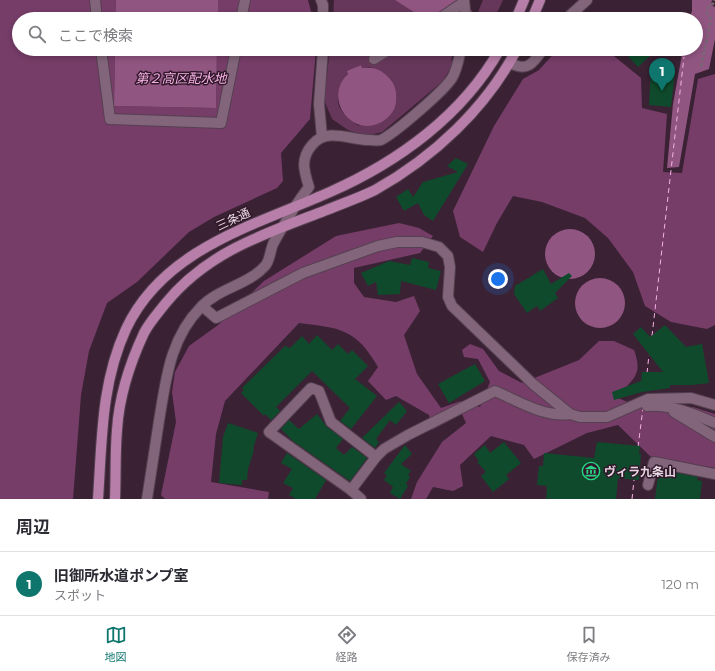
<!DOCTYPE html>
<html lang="ja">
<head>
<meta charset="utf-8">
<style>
	:root { --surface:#fff; --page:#f2f2f3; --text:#2b2b33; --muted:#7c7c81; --line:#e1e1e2; --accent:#0f766e }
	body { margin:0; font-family:Montserrat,"Noto Sans JP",sans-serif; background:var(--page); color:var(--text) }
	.you { position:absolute; left:498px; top:279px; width:14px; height:14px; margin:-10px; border:3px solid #fff; border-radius:50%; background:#1a73e8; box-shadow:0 0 0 6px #1a73e833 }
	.badge { display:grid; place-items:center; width:26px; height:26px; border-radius:50%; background:var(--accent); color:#fff; font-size:13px; font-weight:700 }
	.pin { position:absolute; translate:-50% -33px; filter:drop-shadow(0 1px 2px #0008) }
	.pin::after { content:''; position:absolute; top:21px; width:14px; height:12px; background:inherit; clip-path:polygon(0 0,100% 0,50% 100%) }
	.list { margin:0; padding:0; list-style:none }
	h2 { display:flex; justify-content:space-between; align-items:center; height:52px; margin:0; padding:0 16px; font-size:17px }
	h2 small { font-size:13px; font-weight:400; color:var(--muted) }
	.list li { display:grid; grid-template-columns:26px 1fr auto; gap:12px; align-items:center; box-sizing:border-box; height:64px; padding:0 16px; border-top:1px solid var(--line) }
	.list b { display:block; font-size:15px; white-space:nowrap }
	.list p { margin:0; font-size:13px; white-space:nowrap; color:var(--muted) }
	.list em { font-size:13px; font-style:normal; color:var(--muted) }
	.icon { flex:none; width:22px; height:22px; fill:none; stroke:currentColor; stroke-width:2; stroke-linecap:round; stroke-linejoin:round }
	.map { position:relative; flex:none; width:715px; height:499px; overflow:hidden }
	.search { position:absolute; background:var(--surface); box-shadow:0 2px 6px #0003; left:12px; right:12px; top:12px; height:44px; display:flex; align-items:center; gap:10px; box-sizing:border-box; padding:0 14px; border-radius:22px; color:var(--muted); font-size:15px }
	.sheet { height:116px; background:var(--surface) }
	nav { display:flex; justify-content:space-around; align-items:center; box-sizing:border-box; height:56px; border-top:1px solid var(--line); background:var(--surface); font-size:11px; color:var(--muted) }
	nav a { display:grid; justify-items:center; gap:2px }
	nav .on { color:var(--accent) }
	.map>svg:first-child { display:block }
	.green { fill:#66375a; fill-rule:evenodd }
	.forest { fill:#763d69 }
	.water { fill:#915582 }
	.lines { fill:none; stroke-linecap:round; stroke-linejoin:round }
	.ferry { stroke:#f6b1e4; stroke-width:1; stroke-dasharray:5 4; stroke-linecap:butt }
	.building { fill:#0f4a2c }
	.minor-casing { stroke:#554050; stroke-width:12 }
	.major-casing { stroke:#554050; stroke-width:12 }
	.path { stroke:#7b6675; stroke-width:2.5; stroke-dasharray:4 2; stroke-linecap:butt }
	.minor { stroke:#82657a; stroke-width:10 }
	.major { stroke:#b67ea8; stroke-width:10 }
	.labels { text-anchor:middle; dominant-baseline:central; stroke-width:3; stroke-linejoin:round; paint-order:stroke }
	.street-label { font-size:12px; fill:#e8d8e3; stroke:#30182a }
	.poi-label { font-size:12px; font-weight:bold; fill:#e8d8e3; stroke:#30182a; text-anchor:start }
	.water-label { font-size:13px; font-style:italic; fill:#f6b1e4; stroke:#30182a }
</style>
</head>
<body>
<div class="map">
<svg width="715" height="499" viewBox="0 0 715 499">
	<rect width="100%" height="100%" fill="#3a2234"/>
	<g class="green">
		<polygon points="334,0 460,0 434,19 333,19"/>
		<polygon points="483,0 503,0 494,19 475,19"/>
		<path d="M330 49H383L375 63 398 49H454L451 60 454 62 443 81 382 132 365 136 348 130 332 119 324 100ZM361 65 362 68 371 67 359 126C352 121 343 115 339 106 334 90 347 69 361 65Z"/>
	</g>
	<g class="forest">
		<polygon points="0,0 116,0 115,19 19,19 19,49 115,49 114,106 216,108 217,49 316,49 310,119 281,153 283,181 277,188 214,217 189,232 137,282 107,303 89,351 81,395 73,499 0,499"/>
		<polygon points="218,0 308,0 313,19 218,19"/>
		<polygon points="558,49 583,49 597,55 609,52 641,78 642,108 667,114 663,172 682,173 698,79 715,74 715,325 707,329 671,322 645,306 633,272 608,238 585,218 542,202 513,196 497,223 483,252 460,237 453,211 494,126 523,79 539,70"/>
		<path d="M399 223 419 228 433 236 420 253 354 268V283L364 297 396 302 414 296 420 311 404 335 417 374 441 408 461 401 480 407 490 382 478 359 464 357 462 350 470 344 483 349 499 371 522 383 579 360 599 341H614L634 350C644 377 631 378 618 398L649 411 693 407 715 414V468L651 457 618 425 587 433 534 459 524 445 491 436 460 465 463 486 453 491 433 487 426 499H411L417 482 442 442 466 423 462 414 432 430 429 415 396 396 386 400 368 381 378 367C356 329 341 328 299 323L225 401 216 434 211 482 269 492 268 499H165L161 495 176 422 172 392 175 372 189 346 218 325 264 281 336 236Z"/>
	</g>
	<g class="water">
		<polygon points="116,0 218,0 218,19 115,19"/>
		<polygon points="395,0 457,0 470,8 474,15 472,19 425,19"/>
		<polygon points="692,0 712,0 711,5 715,7 715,39 709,69 695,74 679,167 667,168 673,104 683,49 696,49 696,19 689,19 692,11"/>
		<polygon points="115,49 217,49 216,108 114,106"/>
		<path d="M361 65 362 68C373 67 380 69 387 76 395 83 397 91 396 101 396 108 392 114 386 119 355 143 321 99 348 74L347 71Z"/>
		<circle cx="570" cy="254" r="25"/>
		<circle cx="600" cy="303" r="25"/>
	</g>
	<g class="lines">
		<g class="ferry">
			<polyline points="652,336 684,57"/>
			<polyline points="647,373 649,355"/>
			<polyline points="638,447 643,408"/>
			<polyline points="632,499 634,480"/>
		</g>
	</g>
	<g class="building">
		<polygon points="621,49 644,49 650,56 638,67"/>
		<polygon points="651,70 675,72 671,107 649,105"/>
		<polygon points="456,158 468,164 433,221 424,215 418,203 404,211 396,197 408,189 413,197 423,182 458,172 447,166"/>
		<polygon points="412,258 429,262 428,268 441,271 436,290 401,281 400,294 378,295 376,282 368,286 361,273 389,261 410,265"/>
		<polygon points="543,269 551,284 569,273 572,276 555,293 558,298 540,311 537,306 527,313 514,294 515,286"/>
		<polygon points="665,325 686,347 702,344 709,383 692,385 670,385 670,388 642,392 614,400 612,392 641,381 642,372 663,372 633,334 641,327 650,337"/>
		<polygon points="317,335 332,350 338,344 348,354 352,350 368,366 355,379 377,396 351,429 340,421 350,408 312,371 276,407 280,411 271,420 265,414 264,416 241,393 244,390 242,388 285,346 290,348 302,336 309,344"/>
		<polygon points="475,364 485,381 449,403 438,384"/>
		<polygon points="399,402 407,411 396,425 390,420 376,439 379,442 375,448 362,438"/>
		<polygon points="317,414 327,427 343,439 336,448 344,455 352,447 367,458 350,481 293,441 281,429 289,420 299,429"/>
		<polygon points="228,423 258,433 253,449 254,450 248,469 247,480 242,480 242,485 219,483 223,437"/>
		<polygon points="504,442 521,463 506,475 509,479 493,492 481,476 486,472 477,462 479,461 474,454 485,445 490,453"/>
		<polygon points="597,442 640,446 639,454 641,454 639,480 618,478 616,499 546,499 547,486 537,485 539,466 543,466 544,453 594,458"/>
		<polygon points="405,445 412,454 401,464 411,471 408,475 410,477 406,484 408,486 400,499 390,493 393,487 384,480 387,475 384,473"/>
		<polygon points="287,453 326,480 315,499 296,499 289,495 293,488 283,483 292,469 281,463"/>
		<polygon points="662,470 698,477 697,480 702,481 700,499 655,499 658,475 662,475"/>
	</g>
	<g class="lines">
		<defs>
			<g id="minor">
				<polyline points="95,0 97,19"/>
				<polyline points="321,0 323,5 323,19"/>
				<polyline points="464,0 466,19"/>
				<polyline points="241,19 245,0"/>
				<polyline points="439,19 464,2"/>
				<polyline points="566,19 587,0"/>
				<polyline points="101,49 110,119 221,123 236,49"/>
				<polyline points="374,59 390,49"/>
				<path d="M510 63C527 72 533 64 543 49"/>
				<polyline points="322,137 319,104 323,49"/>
				<polyline points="202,306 216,318 303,273 378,246 397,242 422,242 439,247 448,256 450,267 448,297 452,306 533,384 570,414 580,417 607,417 648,399 691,398 715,405"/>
				<path d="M647 406C670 404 694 414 715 423"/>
				<polyline points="674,412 715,437"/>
				<polyline points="648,485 654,462 715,474"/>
				<polyline points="351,490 269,432 311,388 319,391 331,422 376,457"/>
				<path d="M147 499C151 473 155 447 159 421 166 379 170 338 201 307 219 288 248 285 265 266 270 261 270 251 273 244 284 224 295 205 309 187 304 171 300 159 312 145 327 127 350 140 369 140 373 140 378 141 381 140 395 133 444 91 452 78 457 70 459 58 461 49"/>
				<path d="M361 499 351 490 376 457 384 449 408 435 495 391C518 401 545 418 570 414"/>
			</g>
			<g id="major">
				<polyline points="516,19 524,0"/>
				<polyline points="532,19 540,0"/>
				<path d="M98 499C102 441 101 383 126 329 164 248 256 225 330 192 398 162 463 115 500 49"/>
				<path d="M115 499C116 476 115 453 117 430 119 397 130 363 144 333 149 323 158 313 165 304 207 252 264 234 324 211 341 204 359 198 375 190 434 157 486 108 517 49"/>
			</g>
		</defs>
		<use href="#minor" class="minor-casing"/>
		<use href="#major" class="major-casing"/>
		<polyline class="path" points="701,67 711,19 707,13 709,5 713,4 714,0"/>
		<use href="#minor" class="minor"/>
		<use href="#major" class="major"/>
	</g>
	<defs>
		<symbol id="museum-ring" viewBox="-11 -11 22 22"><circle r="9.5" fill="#30182a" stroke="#29d885" stroke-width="1.5"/><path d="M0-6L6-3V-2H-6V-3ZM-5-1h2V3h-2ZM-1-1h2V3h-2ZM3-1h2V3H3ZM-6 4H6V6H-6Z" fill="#29d885"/></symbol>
	</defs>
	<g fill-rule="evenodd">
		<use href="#museum-ring" x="581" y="461" width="20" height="20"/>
	</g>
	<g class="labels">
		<g class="street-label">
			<text transform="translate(233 219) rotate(-25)">三条通</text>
		</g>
		<g class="poi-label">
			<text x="604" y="471">ヴィラ九条山</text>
		</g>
		<g class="water-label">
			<text x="181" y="78">第２高区配水地</text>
		</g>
	</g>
</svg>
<div class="you"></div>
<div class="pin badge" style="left:662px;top:91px">1</div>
<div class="search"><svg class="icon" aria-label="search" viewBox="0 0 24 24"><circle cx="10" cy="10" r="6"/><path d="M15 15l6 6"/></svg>ここで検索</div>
</div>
<section class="sheet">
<h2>周辺<small></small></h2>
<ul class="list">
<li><span class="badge">1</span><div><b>旧御所水道ポンプ室</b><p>スポット</p></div><em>120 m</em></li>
</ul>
</section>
<nav>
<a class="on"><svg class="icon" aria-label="map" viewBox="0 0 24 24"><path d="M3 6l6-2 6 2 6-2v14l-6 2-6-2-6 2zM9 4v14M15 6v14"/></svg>地図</a>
<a><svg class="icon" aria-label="directions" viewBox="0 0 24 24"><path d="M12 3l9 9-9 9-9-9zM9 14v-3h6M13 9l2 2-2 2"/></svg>経路</a>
<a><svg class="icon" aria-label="saved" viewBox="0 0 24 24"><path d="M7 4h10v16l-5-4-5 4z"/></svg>保存済み</a>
</nav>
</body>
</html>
